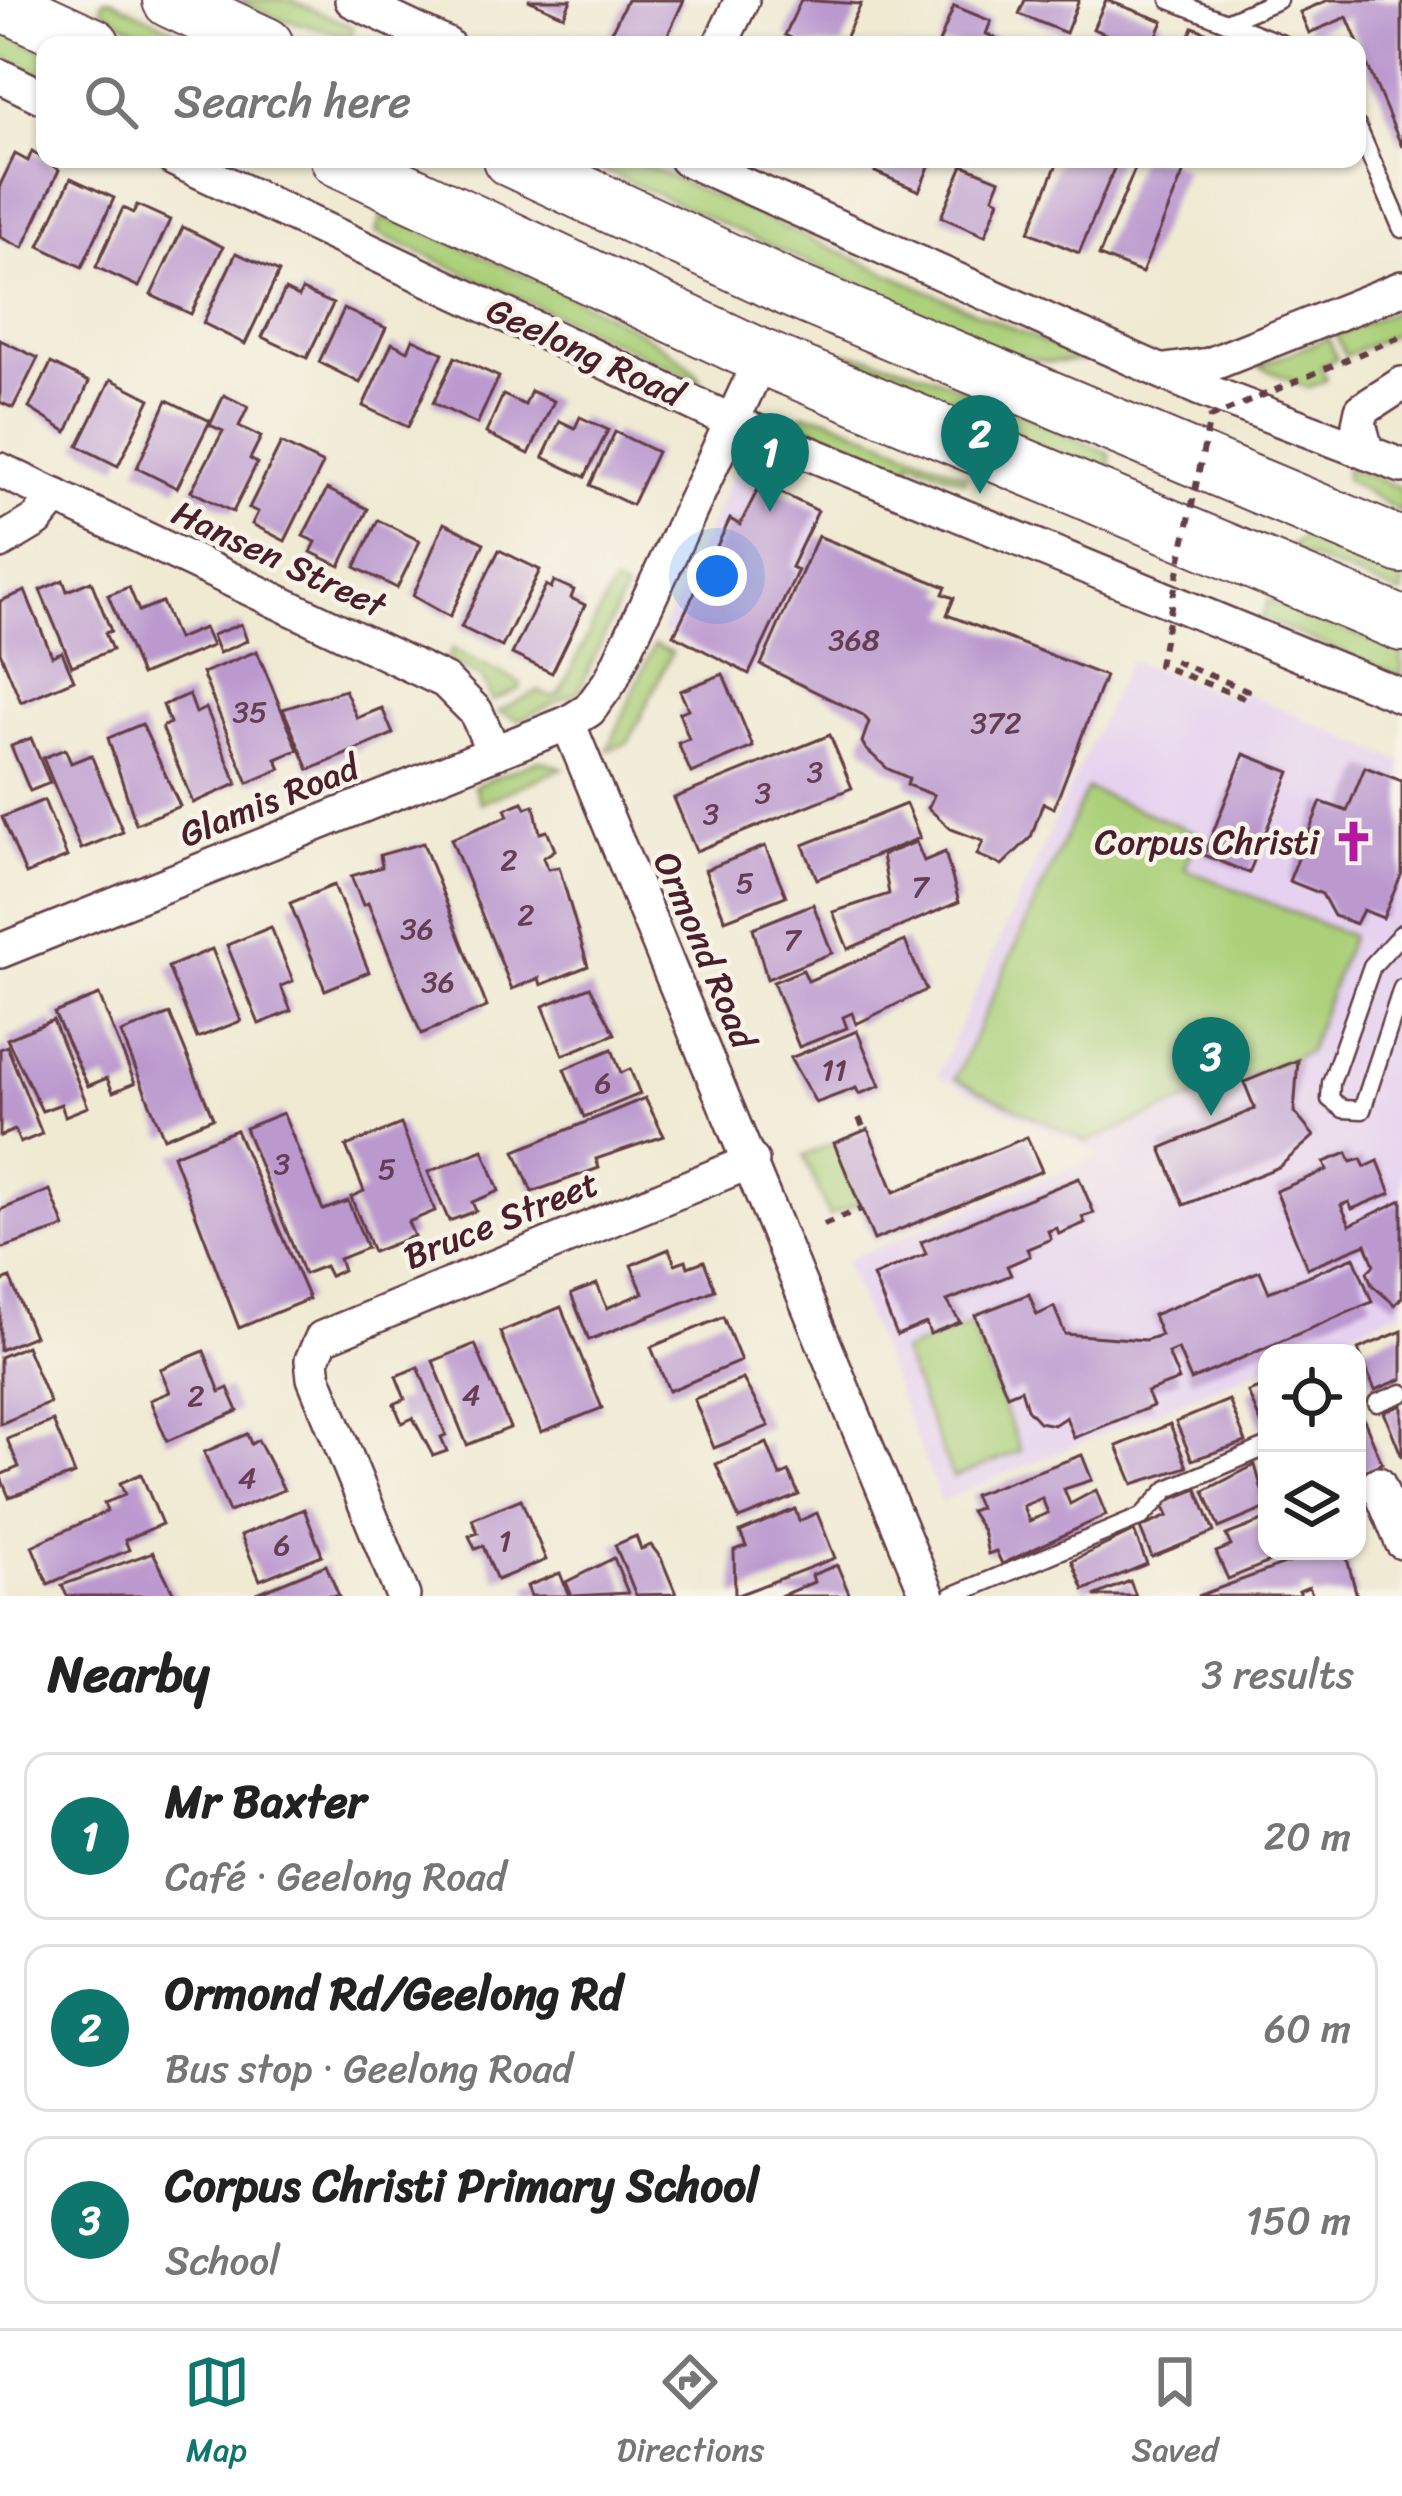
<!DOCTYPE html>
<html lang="en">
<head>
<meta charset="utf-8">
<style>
	:root { --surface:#fff; --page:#f6f6f6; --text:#222; --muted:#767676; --line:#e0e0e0; --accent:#0f766e }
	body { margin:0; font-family:Sriracha,sans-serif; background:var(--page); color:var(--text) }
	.controls { position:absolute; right:36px; bottom:36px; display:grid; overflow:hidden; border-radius:24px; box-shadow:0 3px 9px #0004 }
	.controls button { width:108px; height:108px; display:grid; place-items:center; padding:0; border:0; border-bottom:3px solid var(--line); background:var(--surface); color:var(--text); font:60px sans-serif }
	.you { position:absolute; left:717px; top:576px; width:42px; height:42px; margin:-30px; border:9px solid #fff; border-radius:50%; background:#1a73e8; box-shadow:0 0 0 18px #1a73e833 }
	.badge { display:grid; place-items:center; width:78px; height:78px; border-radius:50%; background:var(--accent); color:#fff; font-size:39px; font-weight:700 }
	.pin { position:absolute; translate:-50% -99px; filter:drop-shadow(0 3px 6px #0008) }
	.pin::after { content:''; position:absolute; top:63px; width:42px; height:36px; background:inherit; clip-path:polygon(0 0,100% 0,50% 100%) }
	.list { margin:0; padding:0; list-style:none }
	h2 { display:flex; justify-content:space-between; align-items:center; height:156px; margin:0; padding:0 48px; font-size:51px }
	h2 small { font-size:39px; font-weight:400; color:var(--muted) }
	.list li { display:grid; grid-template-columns:78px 1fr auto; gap:36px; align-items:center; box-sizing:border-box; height:168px; margin:0 24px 24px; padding:0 24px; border:3px solid var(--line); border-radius:24px }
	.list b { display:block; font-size:45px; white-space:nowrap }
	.list p { margin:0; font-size:39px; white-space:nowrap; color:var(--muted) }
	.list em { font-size:39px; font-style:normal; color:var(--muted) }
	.icon { flex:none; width:66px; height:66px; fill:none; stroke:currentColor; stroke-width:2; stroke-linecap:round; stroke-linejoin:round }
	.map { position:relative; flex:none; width:1402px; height:1596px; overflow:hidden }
	.search { position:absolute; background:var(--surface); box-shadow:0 3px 9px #0004; left:36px; right:36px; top:36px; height:132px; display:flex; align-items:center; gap:30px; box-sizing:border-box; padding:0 42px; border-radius:24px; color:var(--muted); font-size:45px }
	.sheet { height:732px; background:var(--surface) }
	nav { display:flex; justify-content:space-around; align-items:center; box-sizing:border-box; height:168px; border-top:3px solid var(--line); background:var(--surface); font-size:33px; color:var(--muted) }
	nav a { display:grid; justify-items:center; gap:6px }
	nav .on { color:var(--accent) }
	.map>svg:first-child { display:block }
	.built { fill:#e6d2f0 }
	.green { fill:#abd079; stroke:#7a7852; stroke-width:3 }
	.building { fill:#bb99cf; fill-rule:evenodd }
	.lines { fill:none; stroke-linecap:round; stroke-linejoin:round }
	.service-casing { stroke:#633d44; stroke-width:21 }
	.minor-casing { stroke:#633d44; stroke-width:38 }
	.trunk-casing { stroke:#633d44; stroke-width:58 }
	.path { stroke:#633d44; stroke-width:6; stroke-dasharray:9 9; stroke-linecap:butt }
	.service { stroke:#fff; stroke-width:16 }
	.minor { stroke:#fff; stroke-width:33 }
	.trunk { stroke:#fff; stroke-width:54 }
	.path-bridge { stroke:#633d44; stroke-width:6; stroke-dasharray:9 9; stroke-linecap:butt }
	.labels { text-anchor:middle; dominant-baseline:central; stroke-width:9; stroke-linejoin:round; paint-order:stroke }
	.number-label { font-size:30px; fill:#663e54 }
	.street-label { font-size:36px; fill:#4a1f2b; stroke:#f7f3e8 }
	.poi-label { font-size:36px; fill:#4a1f2b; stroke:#f7f3e8; text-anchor:end }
</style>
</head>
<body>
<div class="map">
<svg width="1402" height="1596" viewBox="0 0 1402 1596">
	<rect width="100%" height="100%" fill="#f7f3e8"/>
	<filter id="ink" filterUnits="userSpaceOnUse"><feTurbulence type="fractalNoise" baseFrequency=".00833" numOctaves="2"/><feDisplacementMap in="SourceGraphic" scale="24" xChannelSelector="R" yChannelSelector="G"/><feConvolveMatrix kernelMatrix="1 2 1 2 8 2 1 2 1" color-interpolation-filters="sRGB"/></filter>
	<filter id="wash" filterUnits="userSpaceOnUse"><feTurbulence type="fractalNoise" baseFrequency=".004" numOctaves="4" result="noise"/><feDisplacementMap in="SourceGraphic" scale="48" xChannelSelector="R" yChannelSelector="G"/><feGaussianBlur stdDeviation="2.7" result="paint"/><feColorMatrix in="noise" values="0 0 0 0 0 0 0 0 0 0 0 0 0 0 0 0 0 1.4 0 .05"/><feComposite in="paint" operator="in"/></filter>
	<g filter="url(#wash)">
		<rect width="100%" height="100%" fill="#f0ead3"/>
		<g class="built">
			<polygon points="736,468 827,513 750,678 661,631"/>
			<polygon points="1129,660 1234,699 1239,690 1402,762 1402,1310 1298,1353 1267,1353 1267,1366 941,1501 844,1261 1101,1155 937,1076"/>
		</g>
		<g class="green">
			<polygon points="103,0 111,0 207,45 159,45 101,9"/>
			<polygon points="238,0 291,0 353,27 350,36 276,18"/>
			<polygon points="0,30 45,52 45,76 0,55"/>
			<polygon points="579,159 630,159 1086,361 1049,362 1007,353"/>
			<path d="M381 218 414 226C470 252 680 336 702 382L376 232Z"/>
			<polygon points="1402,308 1402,331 1345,356 1336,335"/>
			<polygon points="1328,338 1337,359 1321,366 1326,380 1308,388 1259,366"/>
			<path d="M822 350C922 359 1019 415 1110 454V468L1102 473 821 354Z"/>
			<polygon points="805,414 829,418 966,475 964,481 912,460 906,475 811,435 789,419"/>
			<polygon points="1346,468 1402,488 1402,513 1345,479"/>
			<polygon points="1309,532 1402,570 1402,595 1288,549"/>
			<polygon points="613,585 625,591 579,691 520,720 498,712 538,691 551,697 560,693"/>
			<polygon points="1269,600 1402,653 1402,677 1261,619"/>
			<polygon points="654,645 672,652 628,743 608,750"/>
			<polygon points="452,649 520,683 520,689 492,701 482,678 447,661"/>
			<polygon points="539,760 563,768 481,803 474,786"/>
			<polygon points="1087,789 1197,833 1185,869 1351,936 1308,1052 1087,1142 955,1079"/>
			<polygon points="834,1143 859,1203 829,1216 804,1156"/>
			<polygon points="970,1325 1021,1451 953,1478 902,1352"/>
		</g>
		<g id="blocks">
			<g class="building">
				<polygon points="528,0 571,0 564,16"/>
				<polygon points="627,0 684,0 663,45 605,45"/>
				<polygon points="801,0 861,4 842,45 805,45 785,35"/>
				<polygon points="1025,0 1079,0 1066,33 1019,14"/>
				<polygon points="1106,0 1163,21 1153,45 1112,45 1115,38 1093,29"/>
				<polygon points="1328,0 1402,0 1402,147 1347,17 1309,33 1300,12"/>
				<polygon points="954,6 991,21 986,34 1012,45 938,45"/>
				<polygon points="1193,27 1237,45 1186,45"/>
				<polygon points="32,151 59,170 23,248 0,237 0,185 15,154 28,161"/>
				<polygon points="880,159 932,159 919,191 875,172"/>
				<polygon points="1059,159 1118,159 1079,253 1029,232"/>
				<polygon points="1139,159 1162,159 1185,169 1142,273 1099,256"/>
				<polygon points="963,165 1000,180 993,197 999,200 985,236 941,217"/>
				<polygon points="71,178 114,198 82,267 39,246"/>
				<polygon points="137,205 170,220 139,287 96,267 123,208 133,213"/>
				<polygon points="183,227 223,247 191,314 151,295"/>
				<polygon points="236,253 279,272 245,344 203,323"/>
				<polygon points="285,290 299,297 302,290 333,304 307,358 262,337"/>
				<polygon points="344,309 386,328 360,383 319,362"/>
				<polygon points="413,339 443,353 408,427 363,406 392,343 408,351"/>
				<polygon points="0,340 38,358 13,408 0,402"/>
				<polygon points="455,357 499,377 477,424 433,403"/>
				<polygon points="51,363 89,382 67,432 29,408"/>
				<polygon points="111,379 150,399 118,466 78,446"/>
				<polygon points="531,391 554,401 529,454 486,433 503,395 525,405"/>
				<polygon points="224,395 248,407 239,426 261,437 250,459 257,463 233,512 191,491 223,431 210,425"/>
				<polygon points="167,400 210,421 177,488 137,468"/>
				<polygon points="580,417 608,430 585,477 543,457 560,421 575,428"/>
				<polygon points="615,432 657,452 632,505 590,485"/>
				<polygon points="281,443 323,464 285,541 252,524 258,512 249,508"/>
				<polygon points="761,483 818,511 791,567 798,570 749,674 674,635 730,519 740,525"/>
				<polygon points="327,489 368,509 340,566 311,552 316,542 303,536"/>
				<polygon points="378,520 420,541 397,588 355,567"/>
				<polygon points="444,523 484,543 450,617 413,596"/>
				<polygon points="818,536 946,587 943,594 954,598 947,615 1105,676 1054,808 1043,803 1031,837 1002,865 977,855 983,841 951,829 928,808 934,795 907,785 909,778 888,769 866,749 862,742 869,722 863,715 761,665"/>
				<polygon points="499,550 540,570 502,647 461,627"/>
				<polygon points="63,580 67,591 91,581 111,631 105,633 112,650 72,666 40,590"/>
				<polygon points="554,581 574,590 571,598 585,605 552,673 512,654 546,585 551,588"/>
				<polygon points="129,587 139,611 162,602 177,639 204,628 212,646 141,675 108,595"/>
				<polygon points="25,591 52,656 62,652 74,680 21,702 0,652 0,601"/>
				<polygon points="241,624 247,641 219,653 212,635"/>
				<polygon points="257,651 298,750 276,759 281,769 248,783 202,673"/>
				<polygon points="723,674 753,747 691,773 678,743 689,739 679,713 688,709 680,691"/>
				<polygon points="345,690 357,718 382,708 393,734 309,770 283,709"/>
				<polygon points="189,694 196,713 206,708 237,784 193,803 162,727 170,723 163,705"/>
				<polygon points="142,724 180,806 136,824 108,738"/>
				<polygon points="830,735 852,788 696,851 674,798"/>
				<polygon points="31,738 50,783 30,791 11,746"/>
				<polygon points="65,749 71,763 91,755 123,832 81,849 43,758"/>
				<polygon points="1244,754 1290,772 1249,873 1204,855"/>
				<polygon points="1365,767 1402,781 1402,873 1383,918 1363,910 1356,924 1334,916 1322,894 1289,881 1321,802 1347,811"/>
				<polygon points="44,800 67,857 26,874 2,817"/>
				<polygon points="523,802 526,808 534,805 540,833 547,831 555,850 543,858 548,869 559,867 588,966 541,985 539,978 512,989 451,839 508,816 505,809"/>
				<polygon points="906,804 920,838 817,879 803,845"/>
				<polygon points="916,842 924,861 945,852 959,902 848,949 833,912 889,894 882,855"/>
				<polygon points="423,843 487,1007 421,1034 368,903 363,905 351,876 382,867 380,855"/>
				<polygon points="765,846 786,896 725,920 705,870"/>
				<polygon points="334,885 369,972 325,990 290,903"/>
				<polygon points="813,904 832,953 767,979 753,928"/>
				<polygon points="271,927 293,981 281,986 291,1011 259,1024 227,945"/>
				<polygon points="905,941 926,990 856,1024 852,1013 843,1017 847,1028 799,1047 773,982 803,970 808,981"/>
				<polygon points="212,949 241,1021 197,1038 168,967"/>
				<polygon points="590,987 615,1034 563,1055 543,1006"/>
				<polygon points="99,995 135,1083 113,1092 107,1078 88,1086 54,1013"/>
				<polygon points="170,1014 213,1118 164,1138 121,1033"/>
				<polygon points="53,1020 88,1107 65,1116 61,1104 42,1111 7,1039"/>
				<polygon points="857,1031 880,1086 859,1094 856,1088 816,1103 790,1058"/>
				<polygon points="7,1046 42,1134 20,1143 15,1130 0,1136 0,1049"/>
				<polygon points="612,1049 621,1073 630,1069 640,1094 584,1117 564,1069"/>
				<polygon points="1298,1060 1294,1112 1314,1136 1279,1167 1184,1205 1161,1148 1255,1109 1244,1082"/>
				<polygon points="645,1098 664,1136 596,1159 599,1168 532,1192 515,1151"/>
				<polygon points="283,1113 323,1210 348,1201 367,1248 339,1259 343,1270 330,1276 325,1266 304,1274 245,1128"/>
				<polygon points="401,1124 435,1211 408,1222 414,1236 373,1252 351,1197 364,1191 346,1146"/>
				<polygon points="868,1129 894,1192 1027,1137 1042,1171 874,1240 834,1143"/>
				<polygon points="236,1130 309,1299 239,1328 173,1155"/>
				<polygon points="483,1150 499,1191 472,1202 476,1211 449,1221 428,1172"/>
				<polygon points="1347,1153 1351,1162 1361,1159 1365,1167 1378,1161 1391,1193 1352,1209 1349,1202 1341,1205 1350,1225 1402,1200 1402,1297 1395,1305 1372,1285 1367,1272 1374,1265 1366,1244 1307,1268 1276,1191 1327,1170 1324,1162"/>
				<polygon points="1079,1178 1094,1213 1082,1217 1085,1223 1059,1234 1057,1228 1048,1231 1051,1239 1027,1249 1030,1256 1007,1266 1011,1275 947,1301 960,1322 930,1334 926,1323 897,1335 873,1276 926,1254 921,1242"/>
				<polygon points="50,1190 65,1227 0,1249 0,1210"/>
				<polygon points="669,1249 675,1264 686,1260 688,1267 704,1261 715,1290 589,1340 571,1294 597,1284 607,1308 643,1293 631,1265"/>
				<polygon points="1354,1257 1372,1302 1191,1380 1178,1349 1168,1353 1179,1380 1147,1392 1153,1406 1074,1438 1066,1417 1054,1425 1039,1422 1027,1409 1021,1389 1007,1395 975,1315 1029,1294 1037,1315 1054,1307 1065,1334 1145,1340 1161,1335 1153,1315 1260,1271 1269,1292"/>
				<polygon points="10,1278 34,1336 0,1350 0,1282"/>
				<polygon points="561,1307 602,1408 541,1432 500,1332"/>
				<polygon points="723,1317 741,1361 669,1391 651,1347"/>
				<polygon points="1402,1331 1402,1379 1375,1390 1358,1349"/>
				<polygon points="475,1344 510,1428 467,1445 433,1361"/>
				<polygon points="26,1346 50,1403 0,1424 0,1357"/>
				<polygon points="204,1351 220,1392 228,1388 238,1411 167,1441 150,1400 170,1392 160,1369"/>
				<polygon points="418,1367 446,1435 441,1437 447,1451 433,1456 413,1418 402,1423 394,1404 405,1399 396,1376"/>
				<polygon points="743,1379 769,1426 714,1448 694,1399"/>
				<polygon points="1267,1385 1267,1438 1248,1392"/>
				<polygon points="1229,1400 1246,1442 1192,1460 1176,1422"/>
				<polygon points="1357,1403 1382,1463 1357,1474"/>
				<polygon points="1402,1405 1402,1457 1384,1412"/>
				<polygon points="53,1421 75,1474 9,1497 0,1475 19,1467 7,1439"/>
				<polygon points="1170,1424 1187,1467 1133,1484 1117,1446"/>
				<polygon points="247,1434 251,1444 258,1440 284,1490 229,1512 204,1452"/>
				<polygon points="767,1443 780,1476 789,1472 799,1495 739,1519 716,1464"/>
				<path d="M1082 1455 1092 1480 1064 1489 1070 1504 1096 1490 1106 1515 1002 1564 996 1551 988 1554 983 1531 970 1511 979 1508 973 1495ZM1042 1498 1048 1513 1029 1521 1023 1506Z"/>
				<polygon points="1255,1465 1267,1508 1219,1528 1204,1491"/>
				<polygon points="141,1474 162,1524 125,1540 129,1550 48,1584 32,1546 107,1511 104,1503 125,1495 120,1483"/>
				<polygon points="1197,1489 1214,1532 1152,1557 1140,1528 1168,1516 1162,1503"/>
				<polygon points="521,1499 546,1560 497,1580 483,1546 475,1549 469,1536 478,1533 472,1519"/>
				<polygon points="304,1509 322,1555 260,1580 241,1535"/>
				<polygon points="795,1509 799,1521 817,1513 835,1558 735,1596 734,1550 746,1546 740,1532"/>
				<polygon points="1265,1520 1267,1551 1296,1551 1228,1579 1216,1552 1231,1546 1226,1535"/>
				<polygon points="1134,1531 1147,1564 1084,1590 1072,1561"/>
				<polygon points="636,1536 641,1549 651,1545 661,1558 676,1594 636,1595 615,1545"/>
				<polygon points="1320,1551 1345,1551 1357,1596 1313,1596 1309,1587 1299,1591 1301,1596 1198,1596"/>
				<polygon points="153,1552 175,1596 67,1596 62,1585"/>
				<polygon points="614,1558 628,1593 572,1596 566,1582"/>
				<polygon points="326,1565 339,1596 250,1596"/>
				<polygon points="837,1565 850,1596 780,1596 814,1582 812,1575"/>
				<polygon points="560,1573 569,1596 531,1596 527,1586"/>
				<polygon points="1130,1581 1136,1596 1094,1596"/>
			</g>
		</g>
	</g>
	<g filter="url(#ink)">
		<use href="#blocks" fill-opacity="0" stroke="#633d44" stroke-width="3"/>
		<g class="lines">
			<defs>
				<g id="service">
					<polyline points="1170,0 1226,22 1278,0"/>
					<polyline points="1226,22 1285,45"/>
					<polyline points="1357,126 1402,229"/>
					<polyline points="1402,933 1372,966 1331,1083 1330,1099 1343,1109 1362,1110 1402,988"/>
					<polyline points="1377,1403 1402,1393"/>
					<polyline points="952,1596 1141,1517 1168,1489 1264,1448"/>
				</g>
				<g id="minor">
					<polyline points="352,0 447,45"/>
					<polyline points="720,45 742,0"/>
					<polyline points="0,76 45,98"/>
					<polyline points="174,159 733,422 1402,696"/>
					<polyline points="686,159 1198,388 1402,466"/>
					<polyline points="762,357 611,680 589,710 568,723 928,1596"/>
					<polyline points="1165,371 1209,365 1402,288"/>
					<polyline points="1367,453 1359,424 1362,410 1402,384"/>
					<polyline points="0,470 445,681 476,712 494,753"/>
					<polyline points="0,542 37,520 56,496"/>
					<polyline points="0,951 568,723"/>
					<polyline points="1378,1484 1402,1542"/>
					<polyline points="403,1596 314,1378 312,1360 322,1338 752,1161"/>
				</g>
				<g id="trunk">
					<polyline points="170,0 266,45"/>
					<polyline points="0,2 93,45"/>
					<polyline points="338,159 762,357 1402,624"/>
					<polyline points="510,159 789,289 1402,546"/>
				</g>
			</defs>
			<use href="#service" class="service-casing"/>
			<use href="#minor" class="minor-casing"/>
			<use href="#trunk" class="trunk-casing"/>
			<g class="path">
				<polyline points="1174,661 1247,690 1244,698"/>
				<polyline points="859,1118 865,1131"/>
				<polyline points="824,1225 861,1209"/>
			</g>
			<use href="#service" class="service"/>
			<use href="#minor" class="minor"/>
			<use href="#trunk" class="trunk"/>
			<polyline class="path-bridge" points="1244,698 1159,665 1210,418 1402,336"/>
		</g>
	</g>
	<defs>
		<symbol id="church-bare" viewBox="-9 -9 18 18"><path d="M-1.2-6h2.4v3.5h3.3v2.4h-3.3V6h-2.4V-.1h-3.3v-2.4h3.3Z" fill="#b5179e" stroke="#f7f3e8" stroke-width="2.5" paint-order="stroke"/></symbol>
	</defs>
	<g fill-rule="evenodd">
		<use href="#church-bare" x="1324" y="812" width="59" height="59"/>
	</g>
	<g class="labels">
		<g class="number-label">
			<text x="854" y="640">368</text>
			<text x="250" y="712">35</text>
			<text x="996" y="723">372</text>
			<text x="815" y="772">3</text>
			<text x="763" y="793">3</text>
			<text x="711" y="814">3</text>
			<text x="509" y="860">2</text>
			<text x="745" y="883">5</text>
			<text x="920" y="887">7</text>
			<text x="526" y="915">2</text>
			<text x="417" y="929">36</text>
			<text x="792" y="940">7</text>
			<text x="438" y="982">36</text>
			<text x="834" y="1070">11</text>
			<text x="603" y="1083">6</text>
			<text x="282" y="1164">3</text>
			<text x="387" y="1169">5</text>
			<text x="471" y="1395">4</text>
			<text x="196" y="1396">2</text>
			<text x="247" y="1478">4</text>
			<text x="505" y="1541">1</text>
			<text x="282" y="1545">6</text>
		</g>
		<g class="street-label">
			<text transform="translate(585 352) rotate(25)">Geelong Road</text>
			<text transform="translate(279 559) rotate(25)">Hansen Street</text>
			<text transform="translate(269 801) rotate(-22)">Glamis Road</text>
			<text transform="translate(705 950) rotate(67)">Ormond Road</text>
			<text transform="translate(501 1220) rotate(-22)">Bruce Street</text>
		</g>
		<g class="poi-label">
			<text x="1319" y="842">Corpus Christi</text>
		</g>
	</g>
</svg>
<div class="controls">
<button><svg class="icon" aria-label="locate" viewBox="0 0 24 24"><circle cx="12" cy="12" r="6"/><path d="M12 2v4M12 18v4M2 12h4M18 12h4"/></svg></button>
<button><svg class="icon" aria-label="layers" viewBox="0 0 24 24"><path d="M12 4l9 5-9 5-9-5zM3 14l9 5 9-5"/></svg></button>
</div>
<div class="you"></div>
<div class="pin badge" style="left:770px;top:512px">1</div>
<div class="pin badge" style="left:980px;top:494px">2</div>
<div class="pin badge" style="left:1211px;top:1116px">3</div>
<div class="search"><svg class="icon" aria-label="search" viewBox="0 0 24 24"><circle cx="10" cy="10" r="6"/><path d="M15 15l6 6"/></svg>Search here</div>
</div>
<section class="sheet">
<h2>Nearby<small>3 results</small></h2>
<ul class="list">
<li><span class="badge">1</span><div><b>Mr Baxter</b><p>Café · Geelong Road</p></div><em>20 m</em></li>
<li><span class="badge">2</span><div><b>Ormond Rd/Geelong Rd</b><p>Bus stop · Geelong Road</p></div><em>60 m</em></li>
<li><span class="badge">3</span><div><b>Corpus Christi Primary School</b><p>School</p></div><em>150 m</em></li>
</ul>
</section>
<nav>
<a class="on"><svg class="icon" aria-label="map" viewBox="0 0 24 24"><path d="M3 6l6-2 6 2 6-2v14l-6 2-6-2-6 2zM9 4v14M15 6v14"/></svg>Map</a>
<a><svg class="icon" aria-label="directions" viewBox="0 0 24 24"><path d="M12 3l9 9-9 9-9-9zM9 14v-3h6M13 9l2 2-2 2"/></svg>Directions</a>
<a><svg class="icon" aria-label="saved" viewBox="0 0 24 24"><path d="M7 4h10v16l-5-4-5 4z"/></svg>Saved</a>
</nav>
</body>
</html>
